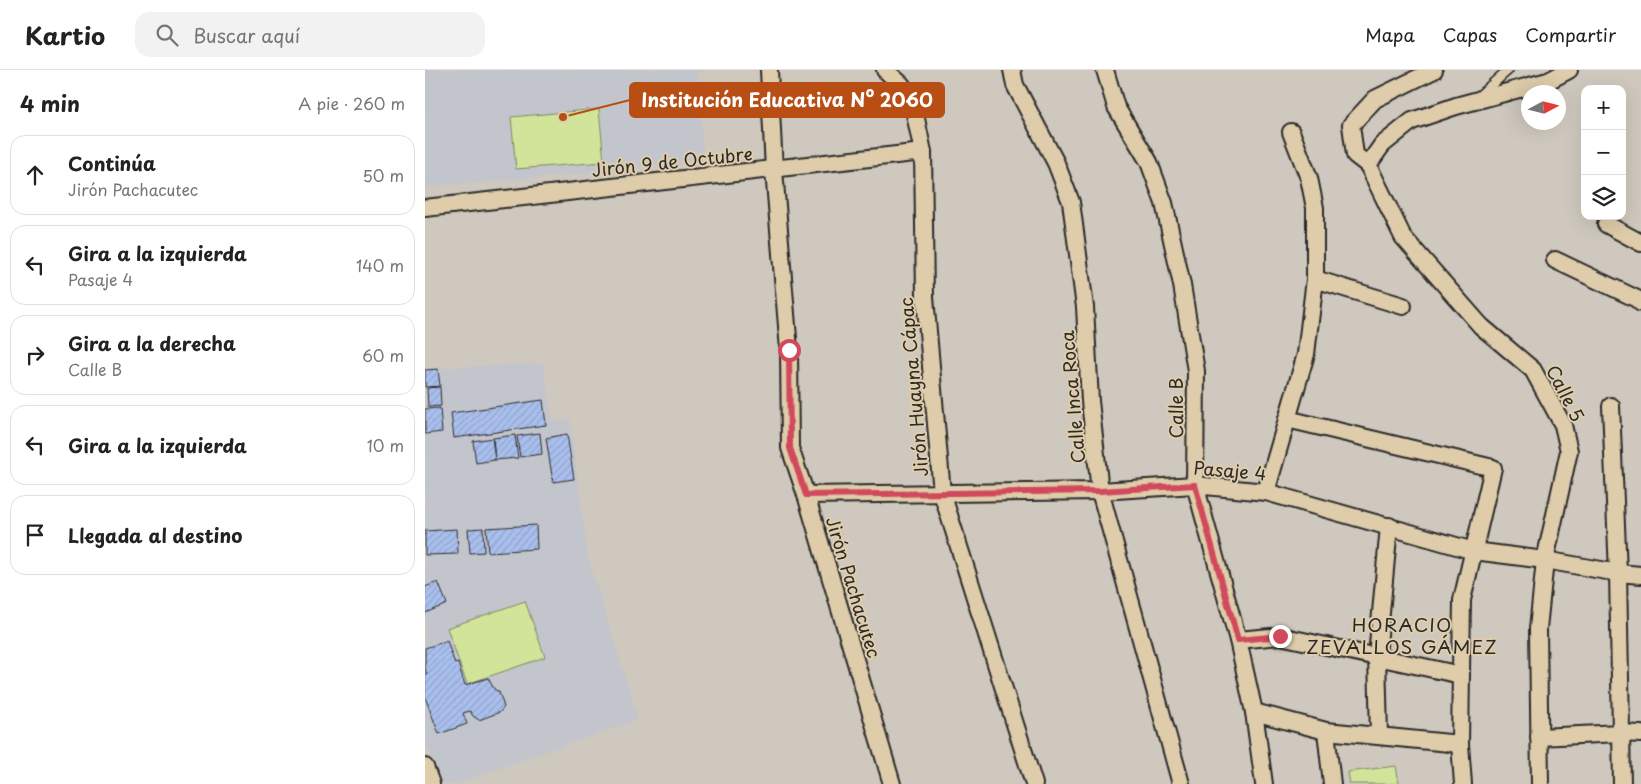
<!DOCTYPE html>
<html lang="es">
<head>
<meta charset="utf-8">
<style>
	:root { --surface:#fff; --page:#f2f2f2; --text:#222; --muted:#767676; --line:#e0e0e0 }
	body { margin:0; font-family:"Playpen Sans",sans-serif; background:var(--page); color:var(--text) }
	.controls { position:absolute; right:15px; top:15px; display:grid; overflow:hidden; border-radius:10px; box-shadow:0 5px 20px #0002 }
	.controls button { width:45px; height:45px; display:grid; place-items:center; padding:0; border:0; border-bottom:1px solid var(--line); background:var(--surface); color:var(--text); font:25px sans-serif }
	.compass { position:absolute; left:1096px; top:15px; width:45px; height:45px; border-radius:50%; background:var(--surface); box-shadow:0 5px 20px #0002; rotate:83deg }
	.stop { position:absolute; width:15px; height:15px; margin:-11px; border:4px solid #d1495b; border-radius:50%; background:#fff }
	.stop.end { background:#d1495b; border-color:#fff; box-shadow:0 1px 5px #0008 }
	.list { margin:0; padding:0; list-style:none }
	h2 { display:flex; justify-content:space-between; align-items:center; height:65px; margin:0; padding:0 20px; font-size:21px }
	h2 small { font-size:16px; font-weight:400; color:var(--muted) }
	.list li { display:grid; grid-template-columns:32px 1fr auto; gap:15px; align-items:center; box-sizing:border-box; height:80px; margin:0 10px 10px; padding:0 10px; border:1px solid var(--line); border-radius:15px }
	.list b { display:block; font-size:19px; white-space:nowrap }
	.list p { margin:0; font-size:16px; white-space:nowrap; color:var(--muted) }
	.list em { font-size:16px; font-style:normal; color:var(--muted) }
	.icon { flex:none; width:28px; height:28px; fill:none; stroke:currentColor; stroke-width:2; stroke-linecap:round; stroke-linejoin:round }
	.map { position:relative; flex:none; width:1216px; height:714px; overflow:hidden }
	header { display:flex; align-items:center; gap:30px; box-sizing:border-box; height:70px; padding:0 25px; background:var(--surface); border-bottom:1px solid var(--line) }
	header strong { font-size:24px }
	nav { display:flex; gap:28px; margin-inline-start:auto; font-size:18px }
	.search { width:350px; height:45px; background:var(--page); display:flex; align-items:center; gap:12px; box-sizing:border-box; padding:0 18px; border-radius:15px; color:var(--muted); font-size:19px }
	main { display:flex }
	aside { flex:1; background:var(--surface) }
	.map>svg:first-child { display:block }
	.built { fill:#c3c5cc }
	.pitch { fill:#d1e499; stroke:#7e8862 }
	.building { fill:url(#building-hatch); stroke:#2b2b2b }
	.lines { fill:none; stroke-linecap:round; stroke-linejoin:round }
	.lane-casing { stroke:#2b2b2b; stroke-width:12 }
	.street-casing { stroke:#2b2b2b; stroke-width:20 }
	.lane { stroke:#deccaa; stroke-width:9 }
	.street { stroke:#deccaa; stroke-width:16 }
	.route { stroke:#d1495b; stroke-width:6 }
	.labels { text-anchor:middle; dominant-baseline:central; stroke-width:4; stroke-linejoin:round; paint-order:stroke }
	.street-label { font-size:18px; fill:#2b2b2b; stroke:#deccaa }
	.neighbourhood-label { font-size:19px; letter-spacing:1px; fill:#2b2b2b; stroke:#deccaa }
	.leader { fill:none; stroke:#b94e14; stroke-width:2 }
	.callout-dot { fill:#b94e14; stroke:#deccaa; stroke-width:2 }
	.callout { fill:#b94e14; stroke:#b94e14; stroke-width:2 }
	.callout-label { font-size:19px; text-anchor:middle; font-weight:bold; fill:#fff }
</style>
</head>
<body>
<header>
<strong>Kartio</strong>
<div class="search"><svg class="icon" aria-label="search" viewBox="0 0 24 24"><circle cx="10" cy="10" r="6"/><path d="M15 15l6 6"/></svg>Buscar aquí</div>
<nav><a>Mapa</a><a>Capas</a><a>Compartir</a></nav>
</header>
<main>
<aside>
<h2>4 min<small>A pie · 260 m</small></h2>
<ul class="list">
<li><svg class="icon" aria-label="ahead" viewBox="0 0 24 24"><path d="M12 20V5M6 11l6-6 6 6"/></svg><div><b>Continúa</b><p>Jirón Pachacutec</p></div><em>50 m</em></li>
<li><svg class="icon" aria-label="left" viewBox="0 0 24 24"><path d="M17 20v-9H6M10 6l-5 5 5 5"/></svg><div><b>Gira a la izquierda</b><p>Pasaje 4</p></div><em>140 m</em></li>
<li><svg class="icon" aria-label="right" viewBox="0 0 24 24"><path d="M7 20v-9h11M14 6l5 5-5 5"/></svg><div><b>Gira a la derecha</b><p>Calle B</p></div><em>60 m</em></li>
<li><svg class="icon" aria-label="left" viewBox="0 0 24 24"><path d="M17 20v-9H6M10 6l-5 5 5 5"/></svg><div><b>Gira a la izquierda</b></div><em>10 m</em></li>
<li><svg class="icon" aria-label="arrive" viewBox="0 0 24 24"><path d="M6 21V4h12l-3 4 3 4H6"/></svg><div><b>Llegada al destino</b></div></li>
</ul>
</aside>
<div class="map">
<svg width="1216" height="714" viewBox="0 0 1216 714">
	<defs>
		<pattern id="building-hatch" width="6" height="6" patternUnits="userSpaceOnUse" patternTransform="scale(1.25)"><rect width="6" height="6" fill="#a9bfed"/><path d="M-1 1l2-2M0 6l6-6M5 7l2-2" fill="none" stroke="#92a4cb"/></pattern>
	</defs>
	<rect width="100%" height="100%" fill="#cec8be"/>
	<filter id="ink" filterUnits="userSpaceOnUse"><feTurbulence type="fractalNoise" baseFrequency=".02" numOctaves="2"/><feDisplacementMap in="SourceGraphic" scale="10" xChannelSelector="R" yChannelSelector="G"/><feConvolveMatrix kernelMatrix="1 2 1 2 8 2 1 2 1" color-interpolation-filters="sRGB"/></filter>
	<g filter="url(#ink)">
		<g class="built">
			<polygon points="0,0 272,0 279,93 0,117"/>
			<polygon points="118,293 128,351 145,349 162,485 213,649 30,714 17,714 0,670 0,299"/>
		</g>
		<g class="pitch">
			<polygon points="174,39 179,92 91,99 86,47"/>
			<polygon points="100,531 120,587 42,614 22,558"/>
			<polygon points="971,696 974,714 925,714 923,702"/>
		</g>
		<g class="building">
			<polygon points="13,299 15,316 0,317 0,300"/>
			<polygon points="15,317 16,336 3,337 2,318"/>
			<polygon points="118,330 121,355 29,368 26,343"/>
			<polygon points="15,338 17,362 0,364 0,339"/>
			<polygon points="115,363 117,384 95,387 92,366"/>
			<polygon points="142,364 149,409 128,412 121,368"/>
			<polygon points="90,365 93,388 70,390 68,368"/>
			<polygon points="67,368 70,390 51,393 48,371"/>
			<polygon points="111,455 112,479 63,482 61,458"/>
			<polygon points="58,458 59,482 45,483 43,459"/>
			<polygon points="32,459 33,484 0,485 0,461"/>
			<polygon points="13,512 22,534 0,543 0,517"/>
			<polygon points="22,571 30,594 33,593 40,615 63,608 69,619 74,622 79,637 75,642 54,650 48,646 45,641 38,643 42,654 14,664 0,627 0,604 2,604 0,599 0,578"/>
		</g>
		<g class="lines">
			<defs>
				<polyline id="lane" points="1054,26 1083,0"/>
				<g id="street">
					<polyline points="344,0 349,100 364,280 365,378 381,425 467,714"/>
					<polyline points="460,0 476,14 487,30 498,82 500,227 517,423 609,714"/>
					<polyline points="587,0 590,15 631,93 646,132 660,237 665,331 675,421 756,714"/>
					<polyline points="680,0 691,37 724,92 739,133 757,215 771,301 770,415 813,570 829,642 839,714"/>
					<polyline points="1009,0 950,29 926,55 930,85 943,95 978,167 1056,256 1108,300 1138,355 1144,381 1120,490 1113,559 1115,714"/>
					<polyline points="943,95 957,75 987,51 1031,36 1123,11 1144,0"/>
					<polyline points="0,138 498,82"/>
					<polyline points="1181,154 1216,173"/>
					<polyline points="1130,190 1212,229 1216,233"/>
					<polyline points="890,209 978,236"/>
					<polyline points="1186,336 1193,503 1197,714"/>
					<polyline points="862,349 1068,398 1037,530 1035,674 1038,714"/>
					<polyline points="841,422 881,284 890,209 890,138 884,108 866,62"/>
					<polyline points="381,425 675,421 770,415 841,422 1049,481 1120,490 1193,503 1216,505"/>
					<polyline points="813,570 855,566 1036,605"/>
					<polyline points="829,642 901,661 1035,674"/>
					<polyline points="901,661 907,714"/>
					<polyline points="954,666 952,586 964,456"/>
					<polyline points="1114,667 1195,663 1216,664"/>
					<polyline points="0,697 6,714"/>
				</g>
			</defs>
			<use href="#lane" class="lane-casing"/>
			<use href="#street" class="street-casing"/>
			<use href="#lane" class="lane"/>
			<use href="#street" class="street"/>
		</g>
	</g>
	<g class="lines" filter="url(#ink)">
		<polyline class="route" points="364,280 365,378 381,425 675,421 770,415 813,570 855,566"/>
	</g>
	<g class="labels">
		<g class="street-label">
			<text transform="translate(247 91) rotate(-6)">Jirón 9 de Octubre</text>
			<text transform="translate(488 317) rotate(-95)">Jirón Huayna Cápac</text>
			<text transform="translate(1141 323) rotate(63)">Calle 5</text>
			<text transform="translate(647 327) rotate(-95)">Calle Inca Roca</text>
			<text transform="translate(750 338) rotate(-90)">Calle B</text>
			<text transform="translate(805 400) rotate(5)">Pasaje 4</text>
			<text transform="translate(429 517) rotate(73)">Jirón Pachacutec</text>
		</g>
		<g class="neighbourhood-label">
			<text x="977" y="554">HORACIO<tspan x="977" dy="22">ZEVALLOS GÁMEZ</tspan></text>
		</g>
	</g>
	<path class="leader" d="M138 47L205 30"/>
	<circle class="callout-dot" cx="138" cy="47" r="5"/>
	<rect class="callout" x="205" y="13" width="314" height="34" rx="5"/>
	<g class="callout-label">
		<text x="362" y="37">Institución Educativa Nº 2060</text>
	</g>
</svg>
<div class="controls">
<button>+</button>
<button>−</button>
<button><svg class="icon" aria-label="layers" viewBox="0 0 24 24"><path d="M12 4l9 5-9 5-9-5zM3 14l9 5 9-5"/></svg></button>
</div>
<svg class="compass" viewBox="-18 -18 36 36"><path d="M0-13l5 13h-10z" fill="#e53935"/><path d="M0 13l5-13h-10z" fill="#767676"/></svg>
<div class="stop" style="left:364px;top:280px"></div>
<div class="stop end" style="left:855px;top:566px"></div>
</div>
</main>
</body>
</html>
